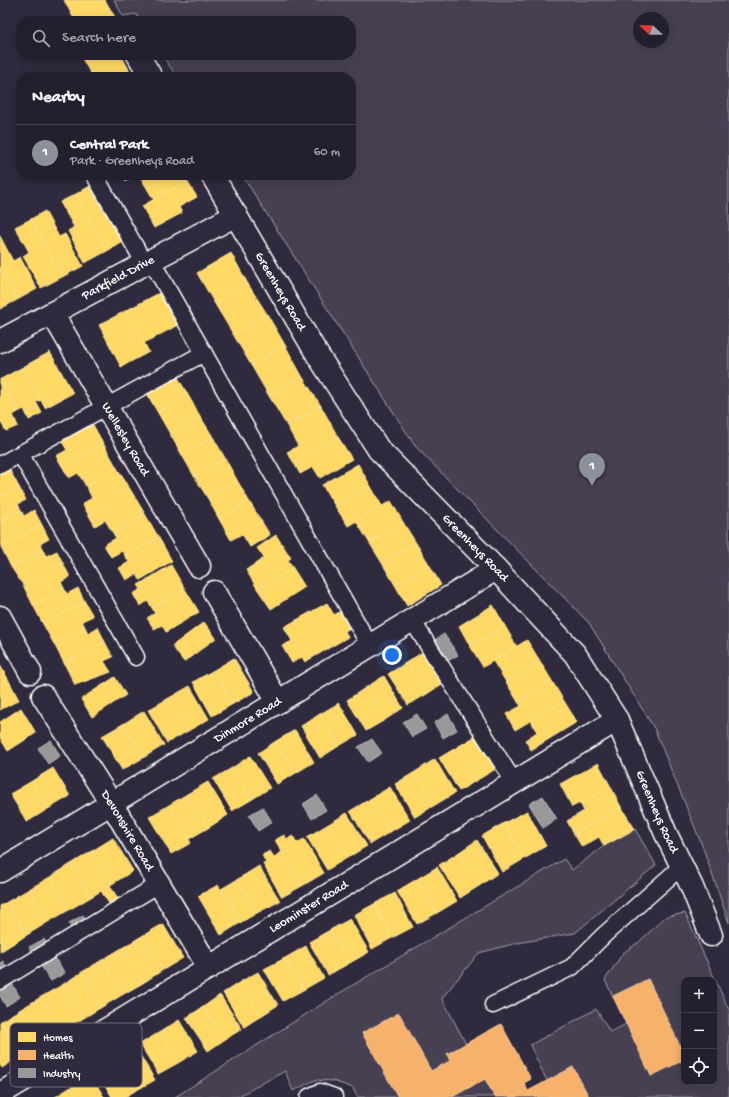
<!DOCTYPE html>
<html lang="en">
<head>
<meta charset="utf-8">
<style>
	:root { --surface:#23202e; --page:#2b2836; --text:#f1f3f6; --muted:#a3a3aa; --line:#403e4a; --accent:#8c9099 }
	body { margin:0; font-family:"Gochi Hand",sans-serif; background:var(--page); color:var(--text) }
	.controls { position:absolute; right:12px; bottom:12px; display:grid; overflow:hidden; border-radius:8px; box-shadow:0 2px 10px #0003 }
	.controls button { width:36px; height:36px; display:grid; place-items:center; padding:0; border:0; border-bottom:1px solid var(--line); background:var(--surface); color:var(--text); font:20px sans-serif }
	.compass { position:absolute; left:633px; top:12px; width:36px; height:36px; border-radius:50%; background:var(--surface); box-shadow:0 2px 10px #0003; rotate:291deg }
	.you { position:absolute; left:392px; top:655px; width:14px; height:14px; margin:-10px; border:3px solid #fff; border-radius:50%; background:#1a73e8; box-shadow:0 0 0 6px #1a73e833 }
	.badge { display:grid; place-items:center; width:26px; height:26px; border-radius:50%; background:var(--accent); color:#fff; font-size:13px; font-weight:700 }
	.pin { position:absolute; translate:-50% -33px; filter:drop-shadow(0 1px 2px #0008) }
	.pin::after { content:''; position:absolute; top:21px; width:14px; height:12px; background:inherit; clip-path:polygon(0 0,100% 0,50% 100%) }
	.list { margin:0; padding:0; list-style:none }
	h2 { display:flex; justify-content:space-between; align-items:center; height:52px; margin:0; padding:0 16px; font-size:17px }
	h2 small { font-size:13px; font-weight:400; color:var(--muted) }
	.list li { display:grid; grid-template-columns:26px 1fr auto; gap:12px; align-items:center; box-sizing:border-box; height:56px; padding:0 16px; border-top:1px solid var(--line) }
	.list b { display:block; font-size:15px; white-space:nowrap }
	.list p { margin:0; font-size:13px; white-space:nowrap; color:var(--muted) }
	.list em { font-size:13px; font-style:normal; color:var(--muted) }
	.icon { flex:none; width:22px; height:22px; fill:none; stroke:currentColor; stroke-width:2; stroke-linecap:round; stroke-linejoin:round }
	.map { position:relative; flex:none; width:729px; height:1097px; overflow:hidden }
	.search { position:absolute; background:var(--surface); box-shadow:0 2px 10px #0003; left:16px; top:16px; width:340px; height:44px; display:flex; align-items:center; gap:10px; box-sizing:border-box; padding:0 14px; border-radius:16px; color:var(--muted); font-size:15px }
	.panel { position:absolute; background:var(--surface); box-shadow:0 2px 10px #0003; left:16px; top:72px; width:340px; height:108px; border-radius:16px }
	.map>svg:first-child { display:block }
	.green { fill:#464152; stroke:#a2a0a8; fill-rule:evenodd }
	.homes { fill:#ffd966; stroke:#ffe494 }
	.health { fill:#f6b26b; stroke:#f9c997 }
	.industry { fill:#999; stroke:#b8b8b8 }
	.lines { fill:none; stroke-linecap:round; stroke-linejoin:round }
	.lane-casing { stroke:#fff; stroke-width:19 }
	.street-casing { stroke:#fff; stroke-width:25 }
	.lane { stroke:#2f2a3d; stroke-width:16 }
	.street { stroke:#2f2a3d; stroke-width:22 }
	.labels { text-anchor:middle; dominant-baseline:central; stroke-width:4; stroke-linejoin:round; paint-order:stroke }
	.street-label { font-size:13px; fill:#fff; stroke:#2f2a3d }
	.key { fill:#2f2a3d; stroke:#6d6a77; stroke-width:1 }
	.key-label { font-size:11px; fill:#fff }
</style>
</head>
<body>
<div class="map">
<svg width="729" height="1097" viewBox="0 0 729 1097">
	<rect width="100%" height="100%" fill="#2f2a3d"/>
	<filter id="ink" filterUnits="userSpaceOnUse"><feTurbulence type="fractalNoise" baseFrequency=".025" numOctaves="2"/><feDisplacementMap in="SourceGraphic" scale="8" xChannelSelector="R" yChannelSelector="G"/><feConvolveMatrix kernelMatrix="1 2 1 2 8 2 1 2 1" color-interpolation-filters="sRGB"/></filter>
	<g filter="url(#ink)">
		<g class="green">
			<path d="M114 0H729V923L702 845 654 728 589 623 415 446 242 175H351V77H177L162 55H351V21H141L136 14 123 16ZM639 18H663V42H639Z"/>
			<polygon points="635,829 656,865 575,933 517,943 479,953 442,998 466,1044 447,1054 450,1061 431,1071 399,1013 363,1033 398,1097 357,1097 353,1088 333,1081 315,1080 293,1091 285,1071 237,1097 175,1097 338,994 564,859 572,870 604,846"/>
			<path d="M685 913 729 1010V1097H589L573 1067 547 1081 530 1045 596 1009 610 1032 626 1024 605 980 623 953 639 942 665 917ZM684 980H714V1082H684Z"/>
			<polygon points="485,1079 495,1097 452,1097"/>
		</g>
		<g class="homes">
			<polygon points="64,0 105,0 115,17 108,21 75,21"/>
			<polygon points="80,55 121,55 133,77 90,77 92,76"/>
			<polygon points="123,175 136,175 126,181"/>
			<polygon points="139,175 184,175 187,181 154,200"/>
			<polygon points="187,181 197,197 179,207 182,213 154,228 142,206"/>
			<polygon points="90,186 104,212 110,208 127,240 107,251 76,194"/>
			<polygon points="76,194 107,251 85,263 68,231 74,227 60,202"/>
			<polygon points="45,211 59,237 65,234 83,266 62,277 31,219"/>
			<polygon points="31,219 62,277 41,288 23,256 29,252 15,227"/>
			<polygon points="0,236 13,261 20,257 37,289 17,300 0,269"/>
			<polygon points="231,253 248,284 215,304 197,273"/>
			<polygon points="0,269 17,300 0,309"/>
			<polygon points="248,284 267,314 233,334 215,304"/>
			<polygon points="163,291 180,324 144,343 127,310"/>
			<polygon points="127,310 149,352 121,367 99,325"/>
			<polygon points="267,314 285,345 251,365 233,334"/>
			<polygon points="285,345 302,376 269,396 251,365"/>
			<polygon points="50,352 73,393 45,408 23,367"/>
			<polygon points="23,367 41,400 36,402 42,413 29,420 24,409 18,412 1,379"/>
			<polygon points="176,374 188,395 158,413 146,392"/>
			<polygon points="302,376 321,406 287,426 269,396"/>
			<polygon points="0,379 1,379 18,412 13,415 18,426 6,431 0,421"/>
			<polygon points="188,395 200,416 170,434 158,413"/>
			<polygon points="321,406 338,437 294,463 287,452 298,446 287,426"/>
			<polygon points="200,416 213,437 182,455 170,434"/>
			<polygon points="92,423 103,443 62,466 56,456 67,450 61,440"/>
			<polygon points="213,437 225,458 194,476 182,455"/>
			<polygon points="338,437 352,459 320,478 313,467 300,474 294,463"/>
			<polygon points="103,443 117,468 86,486 78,473 69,478 62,466"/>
			<polygon points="225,458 237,480 207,497 194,476"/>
			<polygon points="358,464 370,485 335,506 322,485"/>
			<polygon points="8,467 19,487 0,497 0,472"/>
			<polygon points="117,468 130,489 88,514 82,504 92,498 86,486"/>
			<polygon points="237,480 249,501 219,519 207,497"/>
			<polygon points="370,485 382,506 348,526 335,506"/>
			<polygon points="19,487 26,500 18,504 21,510 0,521 0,497"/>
			<polygon points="130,489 145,514 113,533 105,520 95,526 88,514"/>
			<polygon points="249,501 270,535 250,547 242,534 231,540 219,519"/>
			<polygon points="391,501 403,522 369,542 356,521"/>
			<polygon points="21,510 24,516 34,510 42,525 1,547 0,521"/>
			<polygon points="145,514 159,538 125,556 122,551 111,557 104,545 116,538 113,533"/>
			<polygon points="403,522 416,543 382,563 369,542"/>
			<polygon points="42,525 49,539 40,544 43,550 11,567 1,547"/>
			<polygon points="276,535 291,558 288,560 293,568 258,590 246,570 264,558 257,548"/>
			<polygon points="159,538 172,561 140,580 137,574 126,580 119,568 129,562 125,556"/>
			<polygon points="416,543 429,564 395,585 382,563"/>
			<polygon points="43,550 46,556 57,551 63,563 23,585 11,567"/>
			<polygon points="63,563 70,577 61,582 64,588 33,605 23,585"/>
			<polygon points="429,564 441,585 407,606 395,585"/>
			<polygon points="171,565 185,589 152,608 148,601 140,606 133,594 141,589 138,585"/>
			<polygon points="293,568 305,587 271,609 258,590"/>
			<polygon points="64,588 67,594 78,588 85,602 43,624 33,605"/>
			<polygon points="185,589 199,612 166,632 162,625 154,629 147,618 155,613 152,608"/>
			<polygon points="85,602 93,616 82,621 85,627 54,644 43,624"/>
			<polygon points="327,603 334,615 344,609 354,626 345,631 348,637 305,662 302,657 292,663 282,646 292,641 284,627"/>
			<polygon points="493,605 505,626 470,646 459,626"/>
			<polygon points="204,622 216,638 184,662 172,646"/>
			<polygon points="505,626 517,647 483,667 470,646"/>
			<polygon points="85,627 88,633 98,627 105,642 64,663 54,644"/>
			<polygon points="527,640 540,661 506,682 493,661"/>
			<polygon points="105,642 113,657 104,661 111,672 75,685 64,663"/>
			<polygon points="426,650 445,682 427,694 407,662"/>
			<polygon points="234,658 254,692 233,704 214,670"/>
			<polygon points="540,661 552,681 518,702 506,682"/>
			<polygon points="407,662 427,694 408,705 388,674"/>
			<polygon points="0,665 8,679 0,684"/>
			<polygon points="214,670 233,704 212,716 193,682"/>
			<polygon points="384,676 403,708 385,720 365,688"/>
			<polygon points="115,677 126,695 92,717 81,699"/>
			<polygon points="8,679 19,700 0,710 0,684"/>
			<polygon points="552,681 564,701 515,730 506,714 521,706 518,702"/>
			<polygon points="190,686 209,719 188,731 169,698"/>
			<polygon points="365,688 385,720 366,731 347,700"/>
			<polygon points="169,698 188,731 167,743 148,710"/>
			<polygon points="564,701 577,722 531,750 525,740 537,732 531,721"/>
			<polygon points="339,703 358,735 339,746 320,714"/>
			<polygon points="21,708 36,733 8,751 0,738 0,722"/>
			<polygon points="144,711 164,745 143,758 123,724"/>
			<polygon points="320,714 339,746 320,758 301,726"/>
			<polygon points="123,724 143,758 122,770 102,736"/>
			<polygon points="295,730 314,762 296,773 276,741"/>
			<polygon points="479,734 499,767 479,779 459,746"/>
			<polygon points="276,741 296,773 277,784 258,753"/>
			<polygon points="459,746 479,779 459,791 439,758"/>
			<polygon points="250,756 270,788 251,800 232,768"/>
			<polygon points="435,759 455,793 435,805 415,772"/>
			<polygon points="598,763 611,787 572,807 560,784"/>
			<polygon points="53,768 70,796 48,809 32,781"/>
			<polygon points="232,768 251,800 232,811 213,779"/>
			<polygon points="415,772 435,805 415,817 395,784"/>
			<polygon points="32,781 48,809 27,822 10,794"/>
			<polygon points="208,782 228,815 208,828 187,794"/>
			<polygon points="390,787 410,820 390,832 370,799"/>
			<polygon points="611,787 621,807 574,834 567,821 584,811 580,803"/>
			<polygon points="187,794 208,828 189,839 169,805"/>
			<polygon points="370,799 390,832 370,844 350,811"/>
			<polygon points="169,805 191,843 171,854 149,817"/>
			<polygon points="621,807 635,829 604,846 599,837 582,847 574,834"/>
			<polygon points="527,811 546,846 524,859 504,823"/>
			<polygon points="347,813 367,846 347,858 327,825"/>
			<polygon points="504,823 524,859 502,872 482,836"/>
			<polygon points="327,825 347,858 327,870 307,837"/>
			<polygon points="284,835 287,839 293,836 297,843 304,839 324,873 302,886 275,840"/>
			<polygon points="113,838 133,871 112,884 92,851"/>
			<polygon points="477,840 498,873 479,886 458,853"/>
			<polygon points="92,851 112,884 110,886 119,900 110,905 101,891 91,897 71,864"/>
			<polygon points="270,851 274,857 282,852 302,886 282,897 263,864 266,863 262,855"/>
			<polygon points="458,853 479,886 460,898 439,865"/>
			<polygon points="71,864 91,897 69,910 50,877"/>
			<polygon points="259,866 280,901 257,913 238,879"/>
			<polygon points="437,867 457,901 437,913 417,879"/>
			<polygon points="50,877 69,910 48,922 29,889"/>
			<polygon points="238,879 257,913 240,923 221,889"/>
			<polygon points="417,879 437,913 417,924 397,891"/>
			<polygon points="218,885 240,923 221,935 198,896"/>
			<polygon points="29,889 48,922 27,935 7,902"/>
			<polygon points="395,893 413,927 392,938 374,904"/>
			<polygon points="7,902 27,935 6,948 0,938 0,906"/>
			<polygon points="374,904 392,938 372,949 354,915"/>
			<polygon points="350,919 369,952 348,964 330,930"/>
			<polygon points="163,924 183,958 163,970 142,936"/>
			<polygon points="330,930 348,964 328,975 309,942"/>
			<polygon points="142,936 163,970 143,983 122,948"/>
			<polygon points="0,938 6,948 0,952"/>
			<polygon points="306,946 324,978 303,990 285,958"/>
			<polygon points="122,948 143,983 122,995 102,960"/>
			<polygon points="285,958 303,990 283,1001 264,969"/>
			<polygon points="102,960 122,995 102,1007 82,972"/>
			<polygon points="82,972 102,1007 82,1019 62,985"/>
			<polygon points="258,972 278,1005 261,1016 240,982"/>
			<polygon points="240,982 261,1016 244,1027 223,993"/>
			<polygon points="62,985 82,1019 62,1031 41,997"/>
			<polygon points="220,995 242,1029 224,1040 203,1007"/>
			<polygon points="41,997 62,1031 42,1043 21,1009"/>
			<polygon points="203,1007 224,1040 208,1051 186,1018"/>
			<polygon points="21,1009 42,1043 22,1055 1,1021"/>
			<polygon points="179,1020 198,1051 178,1063 160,1032"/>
			<polygon points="1,1021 22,1055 2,1068 0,1065 0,1022"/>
			<polygon points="160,1032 178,1063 158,1074 140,1044"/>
			<polygon points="136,1048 155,1080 135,1091 117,1060"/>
			<polygon points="117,1060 135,1091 125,1097 112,1097 97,1072"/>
			<polygon points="91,1075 104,1097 77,1097 71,1087"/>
			<polygon points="71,1087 77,1097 55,1097"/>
		</g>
		<g class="health">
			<polygon points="648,979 684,1054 684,1060 651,1076 613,996"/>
			<polygon points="399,1013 431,1071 450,1061 447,1054 501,1024 531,1079 524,1083 528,1091 573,1067 589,1097 495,1097 485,1079 452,1097 398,1097 362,1033"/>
		</g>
		<g class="industry">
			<polygon points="444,634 458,655 446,662 433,641"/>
			<polygon points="417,714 426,729 412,737 403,722"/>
			<polygon points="448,714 457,730 443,738 434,723"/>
			<polygon points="372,739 382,753 368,762 358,747"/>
			<polygon points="51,740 60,756 48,764 38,748"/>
			<polygon points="317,795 326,810 312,819 303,804"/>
			<polygon points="543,796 557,819 543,828 529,804"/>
			<polygon points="263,807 272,822 258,831 249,815"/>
			<polygon points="83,915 88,924 73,932 69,923"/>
			<polygon points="44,939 49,948 34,956 29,947"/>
			<polygon points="55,958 65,973 51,981 41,966"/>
			<polygon points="3,961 8,970 0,974 0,963"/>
			<polygon points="11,982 20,997 6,1006 0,996 0,989"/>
		</g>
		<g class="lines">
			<defs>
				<g id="lane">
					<polyline points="95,176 145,264"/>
					<polyline points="151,260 370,646"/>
					<polyline points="21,455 136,657"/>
					<polyline points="0,465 204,353"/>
					<polyline points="412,620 514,782"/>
					<polyline points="0,981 159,884"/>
					<polyline points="493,1005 572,967 604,935 682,866"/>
					<polyline points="309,1097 320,1092 334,1097"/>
				</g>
				<g id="street">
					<polyline points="138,55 151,77"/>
					<path id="s1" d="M212 175 317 354 379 450 496 569 575 654 617 720 666 834 692 887 711 935"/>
					<path id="s2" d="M52 313 199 566"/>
					<path id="s3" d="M0 341 236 215"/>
					<polyline points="214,592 278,702"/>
					<polyline points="0,617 30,672"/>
					<path id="s4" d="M43 696 111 803 209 968"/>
					<path id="s5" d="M0 871 496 569"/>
					<path id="s6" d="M0 1094 617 720"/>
				</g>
			</defs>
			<use href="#lane" class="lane-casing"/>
			<use href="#street" class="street-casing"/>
			<use href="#lane" class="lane"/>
			<use href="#street" class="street"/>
		</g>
	</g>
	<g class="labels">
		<g class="street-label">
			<text stroke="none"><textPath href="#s3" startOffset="134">Parkfield Drive</textPath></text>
			<text stroke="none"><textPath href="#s1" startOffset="135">Greenheys Road</textPath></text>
			<text stroke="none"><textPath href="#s2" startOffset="146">Wellesley Road</textPath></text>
			<text stroke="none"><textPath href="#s1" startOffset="459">Greenheys Road</textPath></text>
			<text stroke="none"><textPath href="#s5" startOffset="290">Dinmore Road</textPath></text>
			<text stroke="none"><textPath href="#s1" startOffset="783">Greenheys Road</textPath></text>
			<text stroke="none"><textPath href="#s4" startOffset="159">Devonshire Road</textPath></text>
			<text stroke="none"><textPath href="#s6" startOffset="361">Leominster Road</textPath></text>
		</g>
	</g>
	<rect x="10" y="1023" width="132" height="64" rx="6" class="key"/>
	<rect x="18" y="1032" width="18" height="10" fill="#ffd966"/>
	<rect x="18" y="1050" width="18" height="10" fill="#f6b26b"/>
	<rect x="18" y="1068" width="18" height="10" fill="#999"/>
	<g class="key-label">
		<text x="43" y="1041">Homes</text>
		<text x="43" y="1059">Health</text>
		<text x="43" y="1077">Industry</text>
	</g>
</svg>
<div class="controls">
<button>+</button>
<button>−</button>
<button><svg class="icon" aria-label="locate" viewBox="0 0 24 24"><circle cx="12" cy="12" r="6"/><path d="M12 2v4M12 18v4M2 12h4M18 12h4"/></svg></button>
</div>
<svg class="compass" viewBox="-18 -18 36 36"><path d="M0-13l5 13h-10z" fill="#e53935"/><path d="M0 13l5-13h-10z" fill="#a3a3aa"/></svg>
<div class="you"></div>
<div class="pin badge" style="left:592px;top:486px">1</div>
<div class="search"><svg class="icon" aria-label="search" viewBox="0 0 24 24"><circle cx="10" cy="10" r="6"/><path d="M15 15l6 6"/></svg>Search here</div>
<section class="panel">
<h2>Nearby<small></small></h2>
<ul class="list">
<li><span class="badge">1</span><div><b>Central Park</b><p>Park · Greenheys Road</p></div><em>60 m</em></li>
</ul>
</section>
</div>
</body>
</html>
